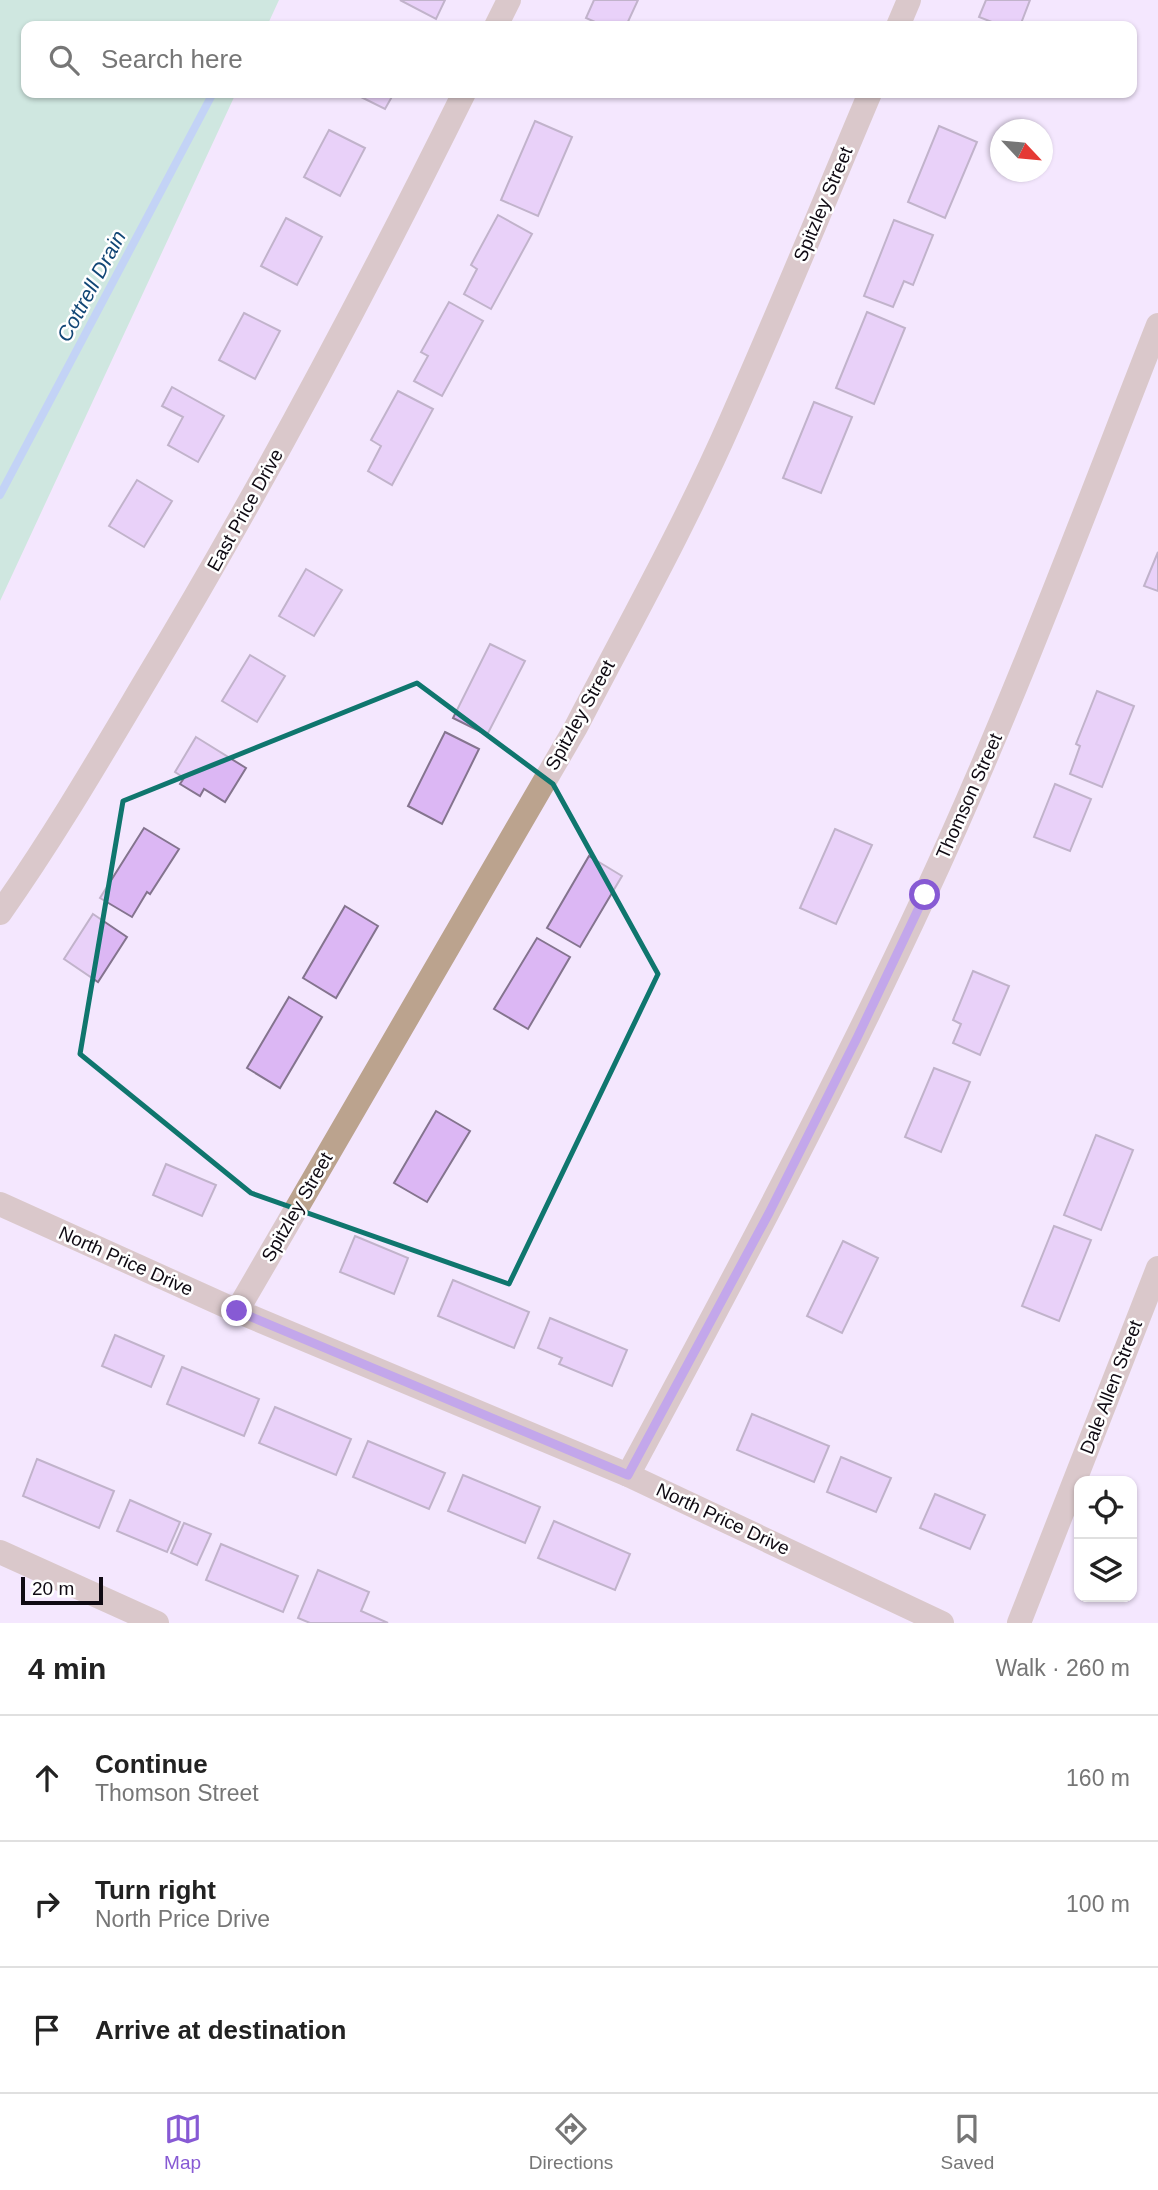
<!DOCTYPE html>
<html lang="en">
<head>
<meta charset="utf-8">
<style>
	:root { --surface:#fff; --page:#f6f6f6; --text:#222; --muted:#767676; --line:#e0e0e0; --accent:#875ad4 }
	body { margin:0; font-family:Helvetica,sans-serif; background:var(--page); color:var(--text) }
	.controls { position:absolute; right:21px; bottom:21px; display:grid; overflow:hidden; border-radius:14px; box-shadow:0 2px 5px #0004 }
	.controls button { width:63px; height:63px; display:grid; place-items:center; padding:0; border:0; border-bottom:2px solid var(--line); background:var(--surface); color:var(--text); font:35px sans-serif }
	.compass { position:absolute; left:990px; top:119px; width:63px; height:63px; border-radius:50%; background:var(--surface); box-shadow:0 2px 5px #0004; rotate:116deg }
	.scale { position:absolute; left:21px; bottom:18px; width:82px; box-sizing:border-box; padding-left:7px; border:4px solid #0f0a13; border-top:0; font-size:19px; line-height:24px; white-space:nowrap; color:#0f0a13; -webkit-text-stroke:5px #fff; paint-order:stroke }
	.stop { position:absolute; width:21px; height:21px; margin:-16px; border:5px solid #875ad4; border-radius:50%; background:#fff }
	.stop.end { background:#875ad4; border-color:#fff; box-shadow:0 2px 7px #0008 }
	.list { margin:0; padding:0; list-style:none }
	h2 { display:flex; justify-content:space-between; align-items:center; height:91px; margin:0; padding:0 28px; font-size:30px }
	h2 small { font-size:23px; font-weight:400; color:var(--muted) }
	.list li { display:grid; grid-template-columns:46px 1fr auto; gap:21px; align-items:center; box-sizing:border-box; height:126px; padding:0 28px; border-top:2px solid var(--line) }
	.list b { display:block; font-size:26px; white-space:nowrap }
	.list p { margin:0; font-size:23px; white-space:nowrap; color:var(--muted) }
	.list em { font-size:23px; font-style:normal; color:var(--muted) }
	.icon { flex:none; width:38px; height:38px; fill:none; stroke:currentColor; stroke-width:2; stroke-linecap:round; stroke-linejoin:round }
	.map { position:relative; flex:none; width:1158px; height:1623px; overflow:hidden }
	.search { position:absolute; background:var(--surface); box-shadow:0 2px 5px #0004; left:21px; right:21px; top:21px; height:77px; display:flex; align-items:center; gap:18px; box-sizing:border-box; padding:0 24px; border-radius:14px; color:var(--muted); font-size:26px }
	.sheet { height:469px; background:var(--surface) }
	nav { display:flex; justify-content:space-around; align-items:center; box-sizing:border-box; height:98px; border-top:2px solid var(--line); background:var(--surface); font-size:19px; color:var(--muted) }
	nav a { display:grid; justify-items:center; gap:4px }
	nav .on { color:var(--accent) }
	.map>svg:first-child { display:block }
	.green { fill:#a3e7bc }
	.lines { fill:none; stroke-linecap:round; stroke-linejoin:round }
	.stream { stroke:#88baee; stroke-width:8 }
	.building { fill:#dcb7f4; stroke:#84748e; stroke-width:2 }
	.minor { stroke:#bba38e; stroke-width:24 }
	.route { stroke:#875ad4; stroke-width:9 }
	.marked { fill:none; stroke:#0f766e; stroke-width:5; stroke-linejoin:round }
	.labels { text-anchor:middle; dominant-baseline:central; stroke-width:5; stroke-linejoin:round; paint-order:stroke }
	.street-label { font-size:19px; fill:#0f0a13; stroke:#fff }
	.water-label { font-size:21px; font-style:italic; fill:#124776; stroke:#fff }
</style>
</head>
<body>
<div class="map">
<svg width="1158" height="1623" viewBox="0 0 1158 1623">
	<rect width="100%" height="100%" fill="#f4e7fe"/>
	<polygon class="green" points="0,0 279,0 267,26 26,26 26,93 236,93 0,601"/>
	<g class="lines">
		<polyline class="stream" points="0,495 213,93"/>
	</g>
	<g class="building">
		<polygon points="400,0 445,0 436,19"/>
		<polygon points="594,0 638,0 626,26 604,26 586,18"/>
		<polygon points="986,0 1030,0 1020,26 1002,26 979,17"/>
		<polygon points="353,93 394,93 385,109"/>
		<polygon points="535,121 572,137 538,216 501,200"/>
		<polygon points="939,126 977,142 945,218 908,202"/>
		<polygon points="329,130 365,148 340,196 304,177"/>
		<polygon points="498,215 532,234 491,309 464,294 477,269 471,265"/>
		<polygon points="286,218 322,237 297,285 261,266"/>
		<polygon points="894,220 933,235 913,285 904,281 893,307 864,296"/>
		<polygon points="449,302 483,321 442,396 414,381 428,356 421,352"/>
		<polygon points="867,312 905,328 874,404 836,388"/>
		<polygon points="244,313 280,331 255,379 219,360"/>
		<polygon points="172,387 224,416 198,462 168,445 183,417 162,406"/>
		<polygon points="398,391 433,409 392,485 368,471 381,446 371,440"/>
		<polygon points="814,402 852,417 821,493 783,478"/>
		<polygon points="137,480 172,501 144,547 109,526"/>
		<polygon points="1158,552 1158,591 1144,586"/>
		<polygon points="306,569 342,590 314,636 279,616"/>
		<polygon points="490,644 525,661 487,735 453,718"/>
		<polygon points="250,655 285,676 257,722 222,701"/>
		<polygon points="1097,691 1134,706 1102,787 1070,774 1080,746 1076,744"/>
		<polygon points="445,732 479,749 442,824 408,806"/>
		<polygon points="196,737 246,768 225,802 204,789 200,796 180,784 184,778 175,772"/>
		<polygon points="1055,784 1091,799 1070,851 1034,837"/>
		<polygon points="144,828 179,849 150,894 147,892 132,917 100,898"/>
		<polygon points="835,829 872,845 836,924 800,908"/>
		<polygon points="589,856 622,876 580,947 547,928"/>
		<polygon points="345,906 378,926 336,998 303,978"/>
		<polygon points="93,914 127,937 98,982 64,959"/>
		<polygon points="537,938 570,957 528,1029 494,1009"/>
		<polygon points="973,971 1009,986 980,1055 953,1043 961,1024 953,1020"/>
		<polygon points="289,997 322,1017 280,1088 247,1068"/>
		<polygon points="934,1068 970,1082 941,1152 905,1137"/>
		<polygon points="436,1111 470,1131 427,1202 394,1183"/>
		<polygon points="1096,1135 1133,1150 1101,1230 1064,1215"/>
		<polygon points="166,1164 216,1185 202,1216 153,1195"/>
		<polygon points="1054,1226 1091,1240 1059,1321 1022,1306"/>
		<polygon points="355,1236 408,1258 394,1294 340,1272"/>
		<polygon points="843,1241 878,1258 842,1333 807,1316"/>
		<polygon points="453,1280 529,1312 514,1348 438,1316"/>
		<polygon points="550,1318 627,1350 612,1386 559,1364 562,1358 538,1348"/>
		<polygon points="115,1335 164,1356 151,1387 102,1366"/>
		<polygon points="182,1367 259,1399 244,1436 167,1404"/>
		<polygon points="275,1407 351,1439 336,1475 259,1443"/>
		<polygon points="752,1414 829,1446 814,1482 737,1450"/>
		<polygon points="368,1441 445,1473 429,1509 353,1477"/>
		<polygon points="841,1457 891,1478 876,1512 827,1492"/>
		<polygon points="37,1459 114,1491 99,1528 23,1496"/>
		<polygon points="463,1475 540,1507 525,1543 448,1511"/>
		<polygon points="935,1494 985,1515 970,1549 920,1528"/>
		<polygon points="130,1500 180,1522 167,1552 117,1531"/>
		<polygon points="554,1521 630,1554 615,1590 538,1558"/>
		<polygon points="184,1523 211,1534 197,1565 171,1553"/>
		<polygon points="221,1544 298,1576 283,1612 206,1580"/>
		<polygon points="318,1570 369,1592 361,1611 388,1623 310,1623 298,1618"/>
	</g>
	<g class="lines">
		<g class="minor">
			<polyline points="496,26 509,0"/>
			<polyline points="898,26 909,0"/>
			<path d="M0 913C53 838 99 759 146 680 261 489 365 293 464 93"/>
			<polyline points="0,1204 237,1311 628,1475 942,1623"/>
			<path d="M237 1311 576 727C629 625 685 525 731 420 779 312 824 202 870 93"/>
			<path d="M628 1475C731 1284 833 1093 924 897 1011 710 1083 516 1158 325"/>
			<polyline points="0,1552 157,1623"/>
			<polyline points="1019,1623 1158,1268"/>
		</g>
	</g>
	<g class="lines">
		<polyline class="route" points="237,1311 628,1475 769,1213 857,1038 925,895"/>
	</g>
	<path d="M0 0H1158V1623H0ZM417 683 553 784 658 974 509 1284 251 1193 80 1054 123 801Z" fill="#f4e7fe" fill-opacity=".55" fill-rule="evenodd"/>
	<path class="marked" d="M417 683 553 784 658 974 509 1284 251 1193 80 1054 123 801Z"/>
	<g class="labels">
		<g class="street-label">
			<text transform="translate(823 204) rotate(-67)">Spitzley Street</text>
			<text transform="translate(245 510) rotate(-61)">East Price Drive</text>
			<text transform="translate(580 715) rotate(-61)">Spitzley Street</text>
			<text transform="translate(969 796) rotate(-66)">Thomson Street</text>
			<text transform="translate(297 1207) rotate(-60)">Spitzley Street</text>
			<text transform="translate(126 1261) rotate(24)">North Price Drive</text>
			<text transform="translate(1111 1387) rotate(-69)">Dale Allen Street</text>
			<text transform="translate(723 1519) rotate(25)">North Price Drive</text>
		</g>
		<g class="water-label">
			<text transform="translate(91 286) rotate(-62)">Cottrell Drain</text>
		</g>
	</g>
</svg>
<div class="controls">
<button><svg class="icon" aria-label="locate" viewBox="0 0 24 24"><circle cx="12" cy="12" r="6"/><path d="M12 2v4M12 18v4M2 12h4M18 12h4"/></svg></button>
<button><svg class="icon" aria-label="layers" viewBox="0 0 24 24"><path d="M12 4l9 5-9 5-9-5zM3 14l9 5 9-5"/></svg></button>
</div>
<svg class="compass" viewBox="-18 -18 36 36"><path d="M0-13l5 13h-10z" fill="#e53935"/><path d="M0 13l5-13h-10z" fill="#767676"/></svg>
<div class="scale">20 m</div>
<div class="stop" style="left:925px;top:895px"></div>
<div class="stop end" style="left:237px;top:1311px"></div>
<div class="search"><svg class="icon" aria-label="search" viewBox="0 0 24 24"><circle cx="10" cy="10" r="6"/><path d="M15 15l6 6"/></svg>Search here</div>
</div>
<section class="sheet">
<h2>4 min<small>Walk · 260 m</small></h2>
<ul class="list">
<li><svg class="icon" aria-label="ahead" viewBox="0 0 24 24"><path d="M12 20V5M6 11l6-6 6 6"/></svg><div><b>Continue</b><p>Thomson Street</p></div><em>160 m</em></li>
<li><svg class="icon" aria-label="right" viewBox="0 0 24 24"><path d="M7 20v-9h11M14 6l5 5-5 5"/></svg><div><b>Turn right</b><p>North Price Drive</p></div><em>100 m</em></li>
<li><svg class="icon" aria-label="arrive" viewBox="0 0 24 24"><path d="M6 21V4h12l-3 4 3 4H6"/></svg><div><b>Arrive at destination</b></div></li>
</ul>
</section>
<nav>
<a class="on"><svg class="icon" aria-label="map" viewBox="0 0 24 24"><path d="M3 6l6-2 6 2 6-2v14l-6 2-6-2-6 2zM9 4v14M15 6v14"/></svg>Map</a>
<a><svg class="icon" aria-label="directions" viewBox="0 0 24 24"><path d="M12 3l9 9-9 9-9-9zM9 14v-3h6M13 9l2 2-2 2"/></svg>Directions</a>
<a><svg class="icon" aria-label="saved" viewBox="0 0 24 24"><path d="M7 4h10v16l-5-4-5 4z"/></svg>Saved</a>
</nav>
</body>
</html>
